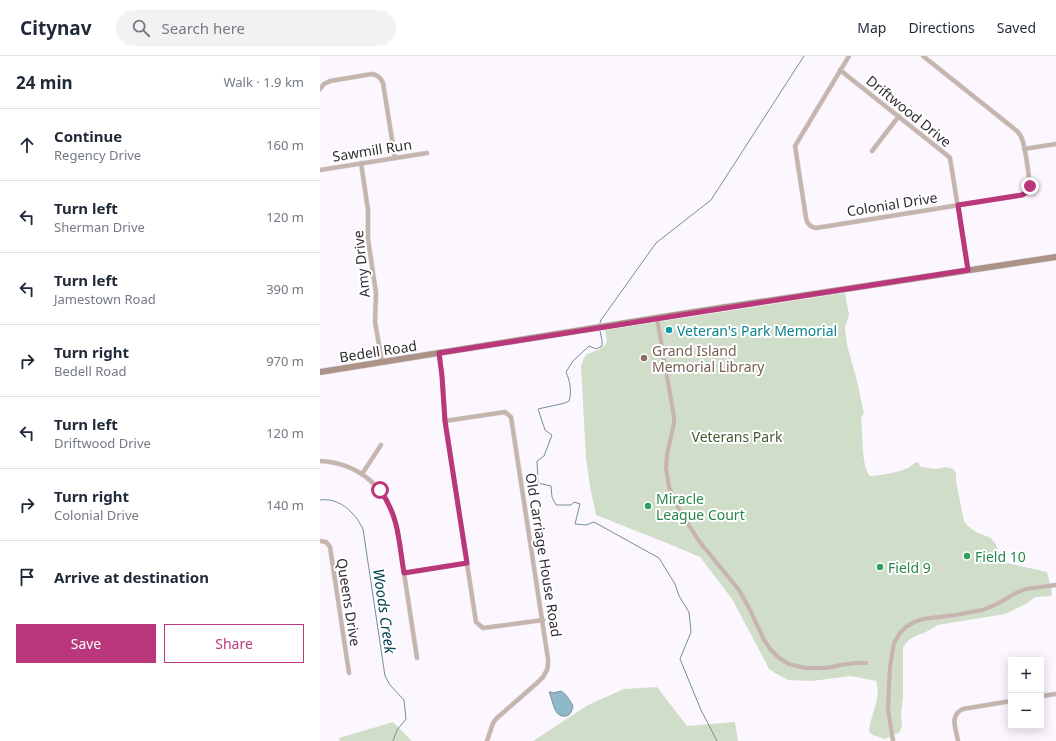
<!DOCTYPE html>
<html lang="en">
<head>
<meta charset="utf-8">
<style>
	:root { --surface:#fff; --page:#f2f2f3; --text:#1f2937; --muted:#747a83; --line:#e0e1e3; --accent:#bb377b }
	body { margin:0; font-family:"Noto Sans",sans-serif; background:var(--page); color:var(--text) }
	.controls { position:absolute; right:12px; bottom:12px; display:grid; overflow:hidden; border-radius:0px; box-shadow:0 2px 10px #0003 }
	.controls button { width:36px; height:36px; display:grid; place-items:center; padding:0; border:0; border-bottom:1px solid var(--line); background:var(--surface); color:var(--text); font:20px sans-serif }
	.stop { position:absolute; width:12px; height:12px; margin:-9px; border:3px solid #bb377b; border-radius:50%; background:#fff }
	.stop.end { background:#bb377b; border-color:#fff; box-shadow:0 1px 4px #0008 }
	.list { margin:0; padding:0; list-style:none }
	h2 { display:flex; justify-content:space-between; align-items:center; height:52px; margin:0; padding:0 16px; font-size:17px }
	h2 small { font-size:13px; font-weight:400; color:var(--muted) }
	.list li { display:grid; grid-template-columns:26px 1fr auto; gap:12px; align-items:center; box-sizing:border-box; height:72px; padding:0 16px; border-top:1px solid var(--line) }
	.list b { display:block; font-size:15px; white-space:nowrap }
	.list p { margin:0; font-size:13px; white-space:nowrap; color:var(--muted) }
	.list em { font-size:13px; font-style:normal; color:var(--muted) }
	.actions { display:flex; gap:8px; padding:12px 16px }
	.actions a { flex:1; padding:9px 0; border:1px solid var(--accent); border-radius:0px; text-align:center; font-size:14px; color:var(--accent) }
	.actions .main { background:var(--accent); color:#fff }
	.icon { flex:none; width:22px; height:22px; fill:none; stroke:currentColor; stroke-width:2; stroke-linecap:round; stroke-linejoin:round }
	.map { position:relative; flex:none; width:736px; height:685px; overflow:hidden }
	header { display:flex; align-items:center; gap:24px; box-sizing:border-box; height:56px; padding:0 20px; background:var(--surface); border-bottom:1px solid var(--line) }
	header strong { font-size:19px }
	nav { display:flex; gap:22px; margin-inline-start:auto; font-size:14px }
	.search { width:280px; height:36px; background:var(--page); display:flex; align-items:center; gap:10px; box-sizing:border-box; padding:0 14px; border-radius:22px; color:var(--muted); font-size:15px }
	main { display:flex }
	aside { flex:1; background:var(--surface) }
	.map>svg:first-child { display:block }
	.green { fill:#d0dec9 }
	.water { fill:#90b9c8; stroke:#748f9b }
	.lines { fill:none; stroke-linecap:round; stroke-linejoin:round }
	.stream { stroke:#748f9b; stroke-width:1 }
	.street-casing { stroke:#d8d3d9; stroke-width:5 }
	.secondary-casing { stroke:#d8d3d9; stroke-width:7 }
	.street { stroke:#c5b5ac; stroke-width:4 }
	.secondary { stroke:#ab9487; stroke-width:6 }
	.route { stroke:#bb377b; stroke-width:5 }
	.culture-dot { fill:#0f9aa8; stroke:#fff; stroke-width:1.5 }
	.education-dot { fill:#8d6e63; stroke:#fff; stroke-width:1.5 }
	.leisure-dot { fill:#2e9e5b; stroke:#fff; stroke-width:1.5 }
	.labels { text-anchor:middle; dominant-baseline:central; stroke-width:4; stroke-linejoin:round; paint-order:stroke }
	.street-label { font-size:14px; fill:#322d33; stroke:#fff }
	.culture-label { font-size:14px; fill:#0d838f; stroke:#fff; text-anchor:start }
	.education-label { font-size:14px; fill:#785e54; stroke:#fff; text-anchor:start }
	.park-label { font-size:14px; fill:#3d5a2c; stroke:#fff }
	.leisure-label { font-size:14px; fill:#27864d; stroke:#fff; text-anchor:start }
	.water-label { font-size:15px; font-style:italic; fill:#044252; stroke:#fff }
</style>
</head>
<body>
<header>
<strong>Citynav</strong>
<div class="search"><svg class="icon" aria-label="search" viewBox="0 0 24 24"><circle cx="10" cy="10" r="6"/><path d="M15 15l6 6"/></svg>Search here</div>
<nav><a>Map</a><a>Directions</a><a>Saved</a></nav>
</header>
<main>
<aside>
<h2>24 min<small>Walk · 1.9 km</small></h2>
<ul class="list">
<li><svg class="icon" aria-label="ahead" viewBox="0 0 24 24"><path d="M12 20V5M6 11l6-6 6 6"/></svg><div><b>Continue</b><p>Regency Drive</p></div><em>160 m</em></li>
<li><svg class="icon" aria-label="left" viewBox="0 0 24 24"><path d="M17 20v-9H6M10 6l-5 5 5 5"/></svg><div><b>Turn left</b><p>Sherman Drive</p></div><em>120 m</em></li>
<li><svg class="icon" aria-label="left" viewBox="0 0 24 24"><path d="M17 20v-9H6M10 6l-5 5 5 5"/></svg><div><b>Turn left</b><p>Jamestown Road</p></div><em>390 m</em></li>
<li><svg class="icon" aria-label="right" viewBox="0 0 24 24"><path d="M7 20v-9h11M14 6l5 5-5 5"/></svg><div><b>Turn right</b><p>Bedell Road</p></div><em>970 m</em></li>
<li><svg class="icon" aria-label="left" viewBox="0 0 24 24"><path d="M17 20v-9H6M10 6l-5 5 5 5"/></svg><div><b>Turn left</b><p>Driftwood Drive</p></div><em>120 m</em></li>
<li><svg class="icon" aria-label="right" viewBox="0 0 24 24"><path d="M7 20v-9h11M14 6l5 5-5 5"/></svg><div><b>Turn right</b><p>Colonial Drive</p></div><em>140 m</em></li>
<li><svg class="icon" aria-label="arrive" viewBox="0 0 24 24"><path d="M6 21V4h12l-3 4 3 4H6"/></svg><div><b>Arrive at destination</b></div></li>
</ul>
<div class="actions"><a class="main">Save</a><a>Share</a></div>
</aside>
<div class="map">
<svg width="736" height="685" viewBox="0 0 736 685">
	<rect width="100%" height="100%" fill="#fcf7fe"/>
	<g class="green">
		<path d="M525 237 529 259 525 271 527 289 537 325 543 353 544 357 541 362C543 377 541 410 550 420 558 420 580 416 588 412 592 410 593 407 598 406L601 411 616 413 626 411 633 413 636 417V425L644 465 648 470 656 476 671 482 675 487 683 506 727 516 731 532 732 540 715 541 706 548 685 558 618 569 604 577 595 580 589 584 583 591V641L581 657 582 668 580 676 565 683 553 679 549 676C550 658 562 643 556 625L531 620 492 625 468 624 455 617 449 613 446 607 412 543 380 501 349 488 276 459 270 431 266 402 261 310 264 302 267 298 278 294 284 290 287 286 285 274Z"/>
		<polygon points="337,631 367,670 415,666 418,685 213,685 268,649 304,633"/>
		<polygon points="73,666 92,685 20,685 19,682"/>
	</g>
	<path class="water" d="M241 635C246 638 250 644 253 650 252 654 251 659 246 660 233 662 233 643 229 636H231L233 637Z"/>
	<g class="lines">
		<g class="stream">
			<polyline points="280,267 281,264 336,187 391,144 484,0"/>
			<path d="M280 275 282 284V290L276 293 269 290 253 305 246 316C250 325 252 336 249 345L245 347 218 353 225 374 232 379 224 400 217 405 218 427 231 430 232 441 236 449H251L254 446 260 448 255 468 266 469 274 466 339 502 355 528 359 540 369 556 371 576 360 603 381 654 397 685"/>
			<path d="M0 444C12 442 24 448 32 457 37 461 40 468 43 473L65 620 70 629 84 644 86 663 77 674 73 685"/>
		</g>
		<defs>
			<g id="street">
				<path d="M529 0 475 90 486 162C487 168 490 171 496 172L702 139C705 137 707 136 709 133 711 128 705 93 703 86 702 82 700 78 697 75L603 0"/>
				<polyline points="520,14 628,100 630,102 648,214"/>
				<path d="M0 33 4 28 10 25 52 18C58 19 61 22 63 27L75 102"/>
				<polyline points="704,93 736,88"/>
				<polyline points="552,95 579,60"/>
				<polyline points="41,107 48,154 48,183 56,237 55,266 62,306"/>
				<polyline points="0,114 107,97"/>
				<polyline points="337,262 354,361 354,367 347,399 346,412 349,431 356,448 368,468 379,485 419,534 430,554 444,584 450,593 459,602 469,608 485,612 506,612 512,611 520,609 536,607 546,607"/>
				<polyline points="119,297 122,320 125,365 156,566 163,572 223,564"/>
				<polyline points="125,365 185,356 191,361 228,603 228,608 227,614 223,621 217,627 177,662 173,667 167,685"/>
				<path d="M0 405C40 407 68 433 77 471L97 602"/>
				<polyline points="42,418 61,389"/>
				<polyline points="0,485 6,486 10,491 29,617"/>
				<polyline points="84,517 147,507"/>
				<polyline points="721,640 736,638"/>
				<polyline points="573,685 568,653 570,611 574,587 580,577 586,571 594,566 603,563 635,559 662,554 675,549 698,536 706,533 736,529"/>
				<path d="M638 685C636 673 629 659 643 653L691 645"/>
			</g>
			<polyline id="secondary" points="0,316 374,256 736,201"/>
		</defs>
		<use href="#street" class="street-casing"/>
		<use href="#secondary" class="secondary-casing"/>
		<use href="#street" class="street"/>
		<use href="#secondary" class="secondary"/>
	</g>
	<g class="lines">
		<path class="route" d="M60 434C79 460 79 487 84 517L147 507 125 365 122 320 119 297 648 214 638 149 702 139 707 136 710 130"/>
	</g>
	<circle class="culture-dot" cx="349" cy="274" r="4"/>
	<circle class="education-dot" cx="324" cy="302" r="4"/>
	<g class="leisure-dot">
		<circle cx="328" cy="450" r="4"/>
		<circle cx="647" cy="500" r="4"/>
		<circle cx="560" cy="511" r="4"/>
	</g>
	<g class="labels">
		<g class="street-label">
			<text transform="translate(589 55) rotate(39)">Driftwood Drive</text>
			<text transform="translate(52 94) rotate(-9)">Sawmill Run</text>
			<text transform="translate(572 148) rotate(-9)">Colonial Drive</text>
			<text transform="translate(41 208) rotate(-96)">Amy Drive</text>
			<text transform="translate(58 295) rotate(-9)">Bedell Road</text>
			<text transform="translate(224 499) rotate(81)">Old Carriage House Road</text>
			<text transform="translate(29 546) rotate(81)">Queens Drive</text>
		</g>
		<g class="culture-label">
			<text x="357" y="274">Veteran's Park Memorial</text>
		</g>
		<g class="education-label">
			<text x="332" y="294">Grand Island<tspan x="332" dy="16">Memorial Library</tspan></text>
		</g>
		<g class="park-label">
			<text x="417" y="380">Veterans Park</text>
		</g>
		<g class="leisure-label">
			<text x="336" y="442">Miracle<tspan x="336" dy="16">League Court</tspan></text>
			<text x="655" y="500">Field 10</text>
			<text x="568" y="511">Field 9</text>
		</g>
		<g class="water-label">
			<text transform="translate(65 555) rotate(82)">Woods Creek</text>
		</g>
	</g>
</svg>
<div class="controls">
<button>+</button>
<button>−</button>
</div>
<div class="stop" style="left:60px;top:434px"></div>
<div class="stop end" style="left:710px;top:130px"></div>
</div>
</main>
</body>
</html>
